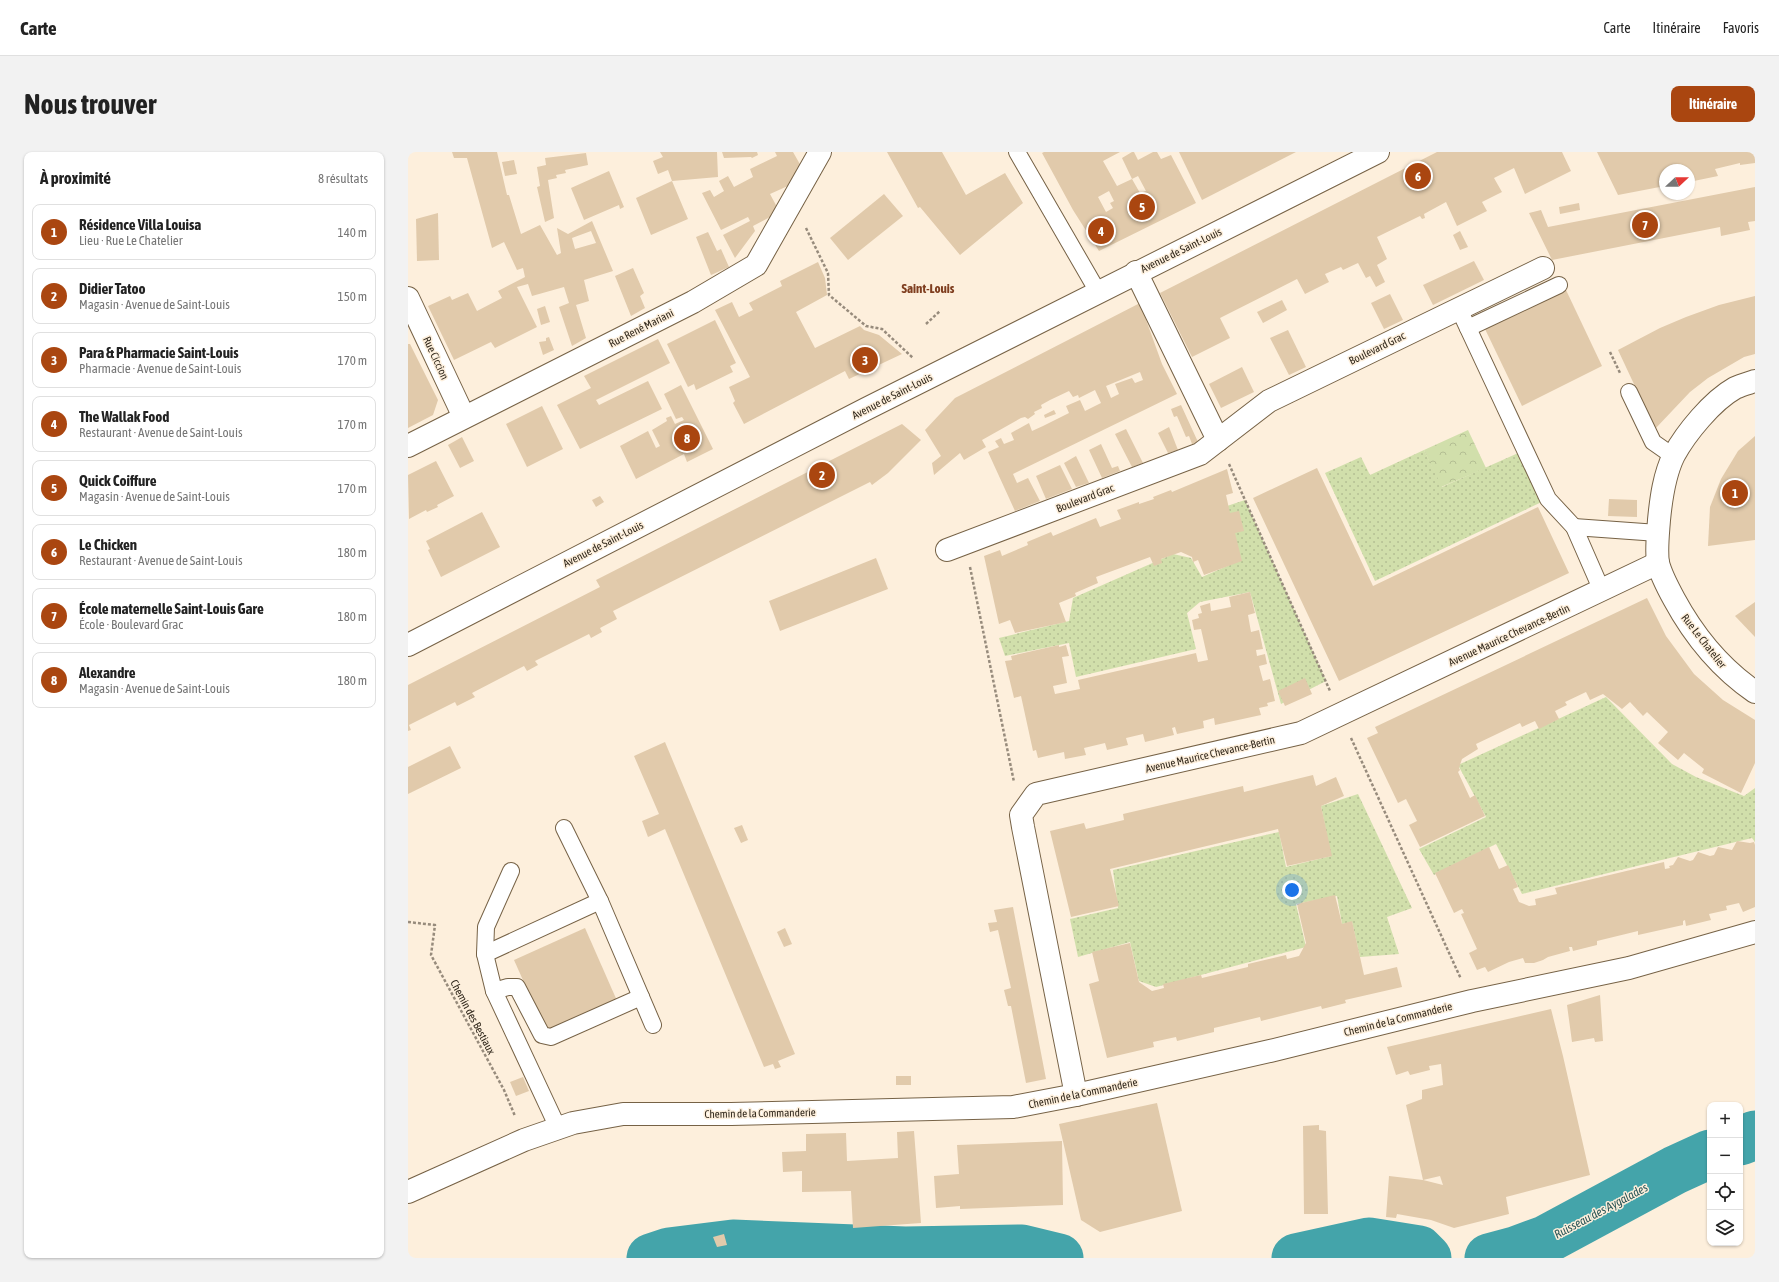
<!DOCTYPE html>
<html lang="fr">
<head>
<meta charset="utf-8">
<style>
	:root { --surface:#fff; --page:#f2f2f2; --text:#222; --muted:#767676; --line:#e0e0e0; --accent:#aa4610 }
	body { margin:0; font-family:"Asap Condensed",sans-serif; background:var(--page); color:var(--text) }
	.controls { position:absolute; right:12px; bottom:12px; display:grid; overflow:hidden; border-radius:8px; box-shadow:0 1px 3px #0004 }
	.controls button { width:36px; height:36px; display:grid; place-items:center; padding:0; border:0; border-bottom:1px solid var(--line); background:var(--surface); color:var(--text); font:20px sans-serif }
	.compass { position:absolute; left:1251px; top:12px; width:36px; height:36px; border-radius:50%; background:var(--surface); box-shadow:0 1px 3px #0004; rotate:68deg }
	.you { position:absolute; left:884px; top:738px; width:14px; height:14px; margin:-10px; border:3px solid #fff; border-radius:50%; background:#1a73e8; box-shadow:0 0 0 6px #1a73e833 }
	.badge { display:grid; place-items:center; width:26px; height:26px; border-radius:50%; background:var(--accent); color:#fff; font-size:13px; font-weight:700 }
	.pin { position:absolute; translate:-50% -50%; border:2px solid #fff; box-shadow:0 1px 4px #0006 }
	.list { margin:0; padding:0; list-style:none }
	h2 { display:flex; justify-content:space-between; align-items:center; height:52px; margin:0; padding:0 16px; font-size:17px }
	h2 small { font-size:13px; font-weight:400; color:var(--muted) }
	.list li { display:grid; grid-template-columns:26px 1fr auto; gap:12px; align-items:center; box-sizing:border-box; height:56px; margin:0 8px 8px; padding:0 8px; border:1px solid var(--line); border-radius:8px }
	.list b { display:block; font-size:15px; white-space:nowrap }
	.list p { margin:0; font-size:13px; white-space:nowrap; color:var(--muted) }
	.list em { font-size:13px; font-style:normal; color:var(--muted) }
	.icon { flex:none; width:22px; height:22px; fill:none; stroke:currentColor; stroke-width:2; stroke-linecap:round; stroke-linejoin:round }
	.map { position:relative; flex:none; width:1347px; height:1106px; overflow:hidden; border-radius:8px }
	header { display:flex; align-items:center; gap:24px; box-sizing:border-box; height:56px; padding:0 20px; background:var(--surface); border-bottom:1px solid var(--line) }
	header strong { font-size:19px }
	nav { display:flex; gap:22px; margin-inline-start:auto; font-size:14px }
	.intro { display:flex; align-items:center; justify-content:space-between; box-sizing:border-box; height:96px; padding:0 24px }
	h1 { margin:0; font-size:28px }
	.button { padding:10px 18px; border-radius:8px; background:var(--accent); color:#fff; font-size:14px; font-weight:700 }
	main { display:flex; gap:24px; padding:0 24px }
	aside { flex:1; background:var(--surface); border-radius:8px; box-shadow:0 1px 3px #0004 }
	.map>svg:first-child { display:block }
	.park { fill:url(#park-crowns) }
	.garden { fill:url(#garden-dots) }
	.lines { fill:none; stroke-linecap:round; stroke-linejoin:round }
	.river { stroke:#44a4aa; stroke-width:49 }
	.building { fill:#e1caab; fill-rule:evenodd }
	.service-casing { stroke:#766246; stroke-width:18 }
	.minor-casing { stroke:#766246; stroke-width:24 }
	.tertiary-casing { stroke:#766246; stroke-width:24 }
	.path { stroke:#978b7c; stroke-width:2.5; stroke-dasharray:3 2; stroke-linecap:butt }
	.service { stroke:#fff; stroke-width:16 }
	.minor { stroke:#fff; stroke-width:22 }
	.tertiary { stroke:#fff; stroke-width:22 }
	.labels { text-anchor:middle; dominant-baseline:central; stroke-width:3; stroke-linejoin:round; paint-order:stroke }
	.street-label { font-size:11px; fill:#31281c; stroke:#fdefdc }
	.water-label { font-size:12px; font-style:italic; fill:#295456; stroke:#fdefdc }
	.quarter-label { font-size:13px; font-weight:bold; fill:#7f3e1f; stroke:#fdefdc }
</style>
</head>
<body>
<header>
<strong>Carte</strong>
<nav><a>Carte</a><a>Itinéraire</a><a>Favoris</a></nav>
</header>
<div class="intro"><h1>Nous trouver</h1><a class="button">Itinéraire</a></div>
<main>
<aside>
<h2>À proximité<small>8 résultats</small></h2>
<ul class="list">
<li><span class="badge">1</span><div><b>Résidence Villa Louisa</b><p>Lieu · Rue Le Chatelier</p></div><em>140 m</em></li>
<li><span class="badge">2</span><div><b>Didier Tatoo</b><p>Magasin · Avenue de Saint-Louis</p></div><em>150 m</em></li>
<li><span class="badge">3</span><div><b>Para &amp; Pharmacie Saint-Louis</b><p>Pharmacie · Avenue de Saint-Louis</p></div><em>170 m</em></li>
<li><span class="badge">4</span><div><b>The Wallak Food</b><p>Restaurant · Avenue de Saint-Louis</p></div><em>170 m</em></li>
<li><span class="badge">5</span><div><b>Quick Coiffure</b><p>Magasin · Avenue de Saint-Louis</p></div><em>170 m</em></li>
<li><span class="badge">6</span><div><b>Le Chicken</b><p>Restaurant · Avenue de Saint-Louis</p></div><em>180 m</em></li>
<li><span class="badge">7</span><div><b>École maternelle Saint-Louis Gare</b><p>École · Boulevard Grac</p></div><em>180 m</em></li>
<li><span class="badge">8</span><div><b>Alexandre</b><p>Magasin · Avenue de Saint-Louis</p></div><em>180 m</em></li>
</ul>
</aside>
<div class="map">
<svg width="1347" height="1106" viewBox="0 0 1347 1106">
	<defs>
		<pattern id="park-crowns" width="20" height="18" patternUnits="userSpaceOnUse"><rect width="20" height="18" fill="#d1dfab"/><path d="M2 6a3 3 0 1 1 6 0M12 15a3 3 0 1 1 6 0" fill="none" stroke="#b4bf93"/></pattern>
		<pattern id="garden-dots" width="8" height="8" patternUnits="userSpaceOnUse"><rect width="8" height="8" fill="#d1dfab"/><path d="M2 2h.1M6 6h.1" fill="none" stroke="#b4bf93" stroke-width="1.8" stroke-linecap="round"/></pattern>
	</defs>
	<rect width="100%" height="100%" fill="#fdefdc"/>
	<polygon class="park" points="1060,278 1078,316 1033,335 1016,298"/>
	<g class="garden">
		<polygon points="1016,298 1034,335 1117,298 1140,347 967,429 917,321 953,305 962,323"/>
		<polygon points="837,348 918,529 873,552 842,440 792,450 779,461 788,497 668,525 661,491 597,504 591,486 661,469 665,446 765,402 783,406 794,425 833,408 819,354"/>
		<polygon points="1198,545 1264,612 1288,625 1336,644 1347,636 1347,690 1344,686 1114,742 1088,692 1026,723 1011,697 1078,665 1050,613"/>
		<polygon points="950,642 1004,756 979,765 991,802 952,805 944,770 934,772 929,744 888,752 898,795 748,835 731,829 722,790 670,805 662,767 710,756 705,718 871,680 878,715 923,704 913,654"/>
	</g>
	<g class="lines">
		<g class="river">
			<polyline points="1332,989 1347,983"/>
			<polyline points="243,1106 261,1100 325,1092 497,1099 614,1097 651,1106"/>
			<polyline points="888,1106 961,1090 1011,1098 1019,1106"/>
			<polyline points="1081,1106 1107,1099 1137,1088 1267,1018 1302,1002"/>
		</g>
	</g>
	<g class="building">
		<path d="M44 0H89L99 43H101L113 82 132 73 149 103 153 101 149 76 160 82 184 69 205 119 176 128 181 149 168 153 178 186 164 194 151 155 161 151 156 135 124 144 120 132 109 135 129 175 87 196 83 190 46 208 20 154 42 144 44 148 60 141 69 159 94 146 90 139 117 125 115 116 109 118 96 90 84 96 59 6H46ZM183 79 188 91 167 97 164 86Z"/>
		<polygon points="252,0 309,0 310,25 264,29 280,67 243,83 228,46 264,29 260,18 250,22 245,9 255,5"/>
		<polygon points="314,0 349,0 350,3 344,6 343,5 316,6"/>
		<polygon points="367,0 385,0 393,14 382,33 362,42 369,55 364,64 345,74 347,79 327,106 315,83 342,69 340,65 313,78 294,41 302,38 306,45 316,39 311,29 320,24 326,35 345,25 342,17 369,4"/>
		<polygon points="479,0 534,0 558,43 597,21 615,51 552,103 512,55 510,56"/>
		<path d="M636 0H712L695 9 709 34 724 27 714 6 724 0H726L730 8 745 0H749L753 7 763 3 788 51 691 99 665 58 634 1ZM730 24 738 39 732 41 724 27ZM701 39 706 49 702 51 705 56 698 60 690 45Z"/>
		<polygon points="771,0 888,0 794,48"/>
		<polygon points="1029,0 1154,0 1163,19 1117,42 1106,16 1086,26 1094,40 1074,50 1079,59 1049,74 1038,50 1016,62 1017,66 1014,67 1012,64 969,85 979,107 969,113 977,130 968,135 962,124 958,126 950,111 935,118 933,115 917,122 921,130 897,142 889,127 812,166 822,186 784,205 752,141"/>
		<polygon points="1189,0 1347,0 1347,11 1332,13 1332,11 1307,17 1310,24 1281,30 1281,18 1257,18 1257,34 1210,43"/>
		<polygon points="178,1 180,13 157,18 158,21 148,23 149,26 140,28 146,66 137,70 129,35 132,34 129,15 138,13 137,6"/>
		<polygon points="106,8 109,22 97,24 94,10"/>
		<polygon points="201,19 216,55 212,57 211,53 176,68 163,36"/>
		<polygon points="1347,35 1347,69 1340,70 1342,78 1313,84 1312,75 1144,108 1121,61 1133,58 1140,75"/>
		<polygon points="476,42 495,64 440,108 422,86"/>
		<polygon points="1171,51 1172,58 1152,62 1151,55"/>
		<polygon points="30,61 31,108 9,109 8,67"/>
		<polygon points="1052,79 1060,95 1052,98 1045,83"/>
		<polygon points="300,80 309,99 313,97 321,115 303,123 288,85"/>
		<polygon points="1066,109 1076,128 1025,153 1015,133"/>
		<polygon points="410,110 417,126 419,143 388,160 407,196 452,174 456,178 471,183 494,202 441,227 437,219 336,272 325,251 327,249 321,235 342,225 307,158 324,150 331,165 345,158 341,151 374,134 372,129"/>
		<polygon points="225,116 236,141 232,144 237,156 223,164 207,124"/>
		<polygon points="1158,138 1194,214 1114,254 1077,177"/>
		<polygon points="982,142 995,168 976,177 963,151"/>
		<polygon points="1347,144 1347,202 1336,205 1300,226 1282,240 1247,277 1210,198 1252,176 1278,165 1311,153"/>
		<polygon points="874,148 879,158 855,171 849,160"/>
		<path d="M732 151 754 212 769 242 605 322 609 331 620 326 632 349 607 359 580 300 591 295 587 289 593 286 596 292 606 288 603 281 621 271 624 279 635 274 661 261 658 254 672 248 677 259 693 251 687 238 671 246 670 243 665 245 661 239 642 248 633 253 634 256 626 260 627 262 620 267 617 265 613 266 574 288 578 295 556 308 552 301 526 323 524 311 533 304 517 278 547 246ZM732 220 735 228 727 231 724 226 707 232 711 242 703 246 698 234Z"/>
		<polygon points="137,154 142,170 133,173 129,157"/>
		<polygon points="307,168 328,211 322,214 325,220 288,238 286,232 280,235 259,192"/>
		<polygon points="880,178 898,215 881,223 862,186"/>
		<polygon points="141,185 146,198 135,203 131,190 138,189 138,186"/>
		<polygon points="250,187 262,211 188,248 191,253 240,229 254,257 172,297 149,253 183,236 176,224"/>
		<polygon points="0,192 2,192 30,248 25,263 0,276"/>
		<polygon points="834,215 846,240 813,256 801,232"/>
		<polygon points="273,233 305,297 279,310 276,302 228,327 212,294 240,279 248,296 252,294 244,278 259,269 258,266 263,264 267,272 276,268 274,265 268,267 256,242"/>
		<polygon points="773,253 790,290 784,292 781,284 778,285 769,264 766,265 763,257"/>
		<polygon points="134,254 155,297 119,315 98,272"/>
		<polygon points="646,258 648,262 637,266 636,263"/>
		<polygon points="494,272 513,288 480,321 464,333 462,330 205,459 209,467 192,476 194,480 183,486 181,482 127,509 130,513 119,519 116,514 64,541 67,545 49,554 47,550 1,573 3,578 0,579 0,533 192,435 188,428"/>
		<polygon points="761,275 770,298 760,301 750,281"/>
		<polygon points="718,277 735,311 724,315 707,282"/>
		<polygon points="1347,284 1347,388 1300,394 1302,355 1313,327 1330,299"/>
		<polygon points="54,285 66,309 52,316 40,293"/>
		<polygon points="693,292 704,316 710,314 712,319 694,326 681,298"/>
		<polygon points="668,304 681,331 668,335 656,311"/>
		<polygon points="28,309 46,344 29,353 30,355 19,360 18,358 1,367 0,323"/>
		<polygon points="652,313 664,337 638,347 628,324"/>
		<polygon points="909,316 965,434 1130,355 1161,421 931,529 845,346"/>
		<polygon points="819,317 825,341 818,343 822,361 831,359 836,379 827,381 834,409 796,423 790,408 785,410 784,405 773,400 753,407 754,411 746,414 742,405 688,425 690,431 667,441 668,444 651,451 658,470 607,481 602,468 591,472 576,404 592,398 594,404 620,393 619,390 643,380 645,384 688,366 692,375 713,367 709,358 731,350 731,352 746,347 745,345 763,338 764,340"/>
		<polygon points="192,344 196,350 188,355 184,348"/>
		<polygon points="1201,347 1229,348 1229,365 1200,364"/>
		<polygon points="74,360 92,395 33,425 20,398 22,397 18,389"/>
		<polygon points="468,406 480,437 372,479 361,449"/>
		<polygon points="842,440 847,461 840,463 843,480 851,478 855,497 848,498 849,504 857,502 859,512 851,514 855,529 862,527 867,549 859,551 860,554 851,556 853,563 807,573 806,566 795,569 796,576 769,582 767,575 764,576 766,583 737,590 735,582 718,586 720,593 699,598 697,591 676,596 678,603 657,607 656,600 630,606 628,598 625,599 613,544 606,546 597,509 604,508 603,504 651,493 651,495 658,493 661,504 654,505 659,531 645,534 647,542 672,537 670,528 788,501 790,510 800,508 793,477 786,478 784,468 791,466 790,462 794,461 792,454 802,451 803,459 823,455 821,445"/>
		<polygon points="1239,446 1258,484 1286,522 1315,548 1347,568 1347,611 1333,641 1294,621 1296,617 1276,601 1270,608 1250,591 1260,580 1239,560 1235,564 1222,550 1214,557 1195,542 1182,548 1178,540 1157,550 1159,553 1147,559 1151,567 1131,577 1127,569 1114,575 1112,571 1068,592 1070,597 1054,607 1051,616 1052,618 1050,620 1062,646 1067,643 1077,664 1012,695 1001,673 1009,669 998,647 990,651 959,586 970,581 967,575"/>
		<polygon points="1347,450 1347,485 1327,464"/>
		<polygon points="897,526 904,542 877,554 870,539"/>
		<polygon points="257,590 387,902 370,909 373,915 367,917 365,912 356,915 257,677 240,685 234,669 251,662 226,604"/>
		<polygon points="42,594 53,616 0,642 0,615"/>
		<polygon points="905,623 908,634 928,625 936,644 913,654 924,704 879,714 870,677 702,717 711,754 663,765 642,679 676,671 678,677 716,668 715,662 835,634 836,640"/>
		<polygon points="334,673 340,688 333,691 326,676"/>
		<polygon points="1329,689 1342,691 1346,690 1347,693 1347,755 1335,760 1331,751 1318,754 1319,758 1301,762 1303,768 1278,774 1277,768 1275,769 1275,773 1230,783 1230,779 1189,789 1189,793 1165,799 1164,795 1161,795 1162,799 1140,805 1135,808 1126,811 1117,811 1115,806 1101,810 1080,820 1077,815 1069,818 1061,801 1069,797 1053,762 1056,761 1054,757 1046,761 1027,721 1081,695 1091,717 1100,713 1110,735 1105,737 1111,750 1121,754 1128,753 1127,747 1149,742 1147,736 1256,710 1257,717 1262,716 1261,714 1265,713 1270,705 1282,709 1285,708 1290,700 1302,704 1306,703 1310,695 1324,698"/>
		<polygon points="927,743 934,772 944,769 956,823 989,815 994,835 937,848 938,851 914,857 913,854 853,869 852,865 806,876 806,880 769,889 768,885 745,890 746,895 699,906 681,832 691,829 684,800 722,791 731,830 744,839 756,836 755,832 793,823 794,826 840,815 840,812 878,803 879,807 891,804 898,791 889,752"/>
		<polygon points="605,755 638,927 618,931 603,854 600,854 596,838 603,836 590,778 582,780 580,771 589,770 586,758"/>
		<polygon points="177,776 210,851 139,882 106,808"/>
		<polygon points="377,776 384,792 376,795 369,780"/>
		<polygon points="1192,843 1195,889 1187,890 1186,886 1164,890 1159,853"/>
		<polygon points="1143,857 1155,904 1182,1023 1098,1045 1101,1062 1046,1076 1023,1068 989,1062 988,1066 978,1065 981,1024 1015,1028 1035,1033 1032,1024 1015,1028 998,953 1014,947 1014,938 1035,933 1033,912 1021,914 1022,918 1002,923 1000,919 988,923 979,895"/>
		<rect x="488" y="924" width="15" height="9"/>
		<polygon points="115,925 121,939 108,944 102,930"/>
		<polygon points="749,951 774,1059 692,1080 673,1068 651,972"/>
		<polygon points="911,973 911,978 918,979 920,1062 896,1062 895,974"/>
		<polygon points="506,979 513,1071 445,1076 443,1039 394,1040 394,1019 375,1020 374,1000 398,999 398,982 438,981 439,1009 490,1006 489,980"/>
		<polygon points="654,989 655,1053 552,1057 552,1054 528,1056 526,1024 551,1022 549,993"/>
		<polygon points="316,1082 319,1093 309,1095 305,1085"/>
	</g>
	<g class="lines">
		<defs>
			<g id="service">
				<polyline points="609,0 690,140"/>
				<polyline points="1051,157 1140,347 1166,375 1194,439"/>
				<polyline points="1060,176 1151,133"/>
				<polyline points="1221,240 1245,290 1265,304"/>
				<polyline points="1166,375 1250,381"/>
				<polyline points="103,719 78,775 77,802 86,839 150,976"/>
				<polyline points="192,749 245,873"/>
				<polyline points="77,802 192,749 156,676"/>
				<polyline points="86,839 100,835 109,835 134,883 143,885 233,845"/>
			</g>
			<g id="minor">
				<polyline points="728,120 810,288"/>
				<polyline points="0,146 56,265"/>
				<path d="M1347 229C1341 231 1333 233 1327 236 1304 249 1278 281 1266 303 1256 323 1253 347 1251 368 1250 382 1248 398 1250 411 1253 423 1260 436 1266 447 1286 484 1312 516 1347 540"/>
				<polyline points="0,294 285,150 348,113 412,0"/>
				<polyline points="539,398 792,302 861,249 1135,116"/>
				<polyline points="668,943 615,675 613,663 628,642 893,581 1250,411"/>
				<polyline points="0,1040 116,988 165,971 215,962 323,962 605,955 668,943 862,899 1064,849 1221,816 1347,780"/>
			</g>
			<polyline id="tertiary" points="0,493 458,257 970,0"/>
		</defs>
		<use href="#service" class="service-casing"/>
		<use href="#minor" class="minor-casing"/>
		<use href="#tertiary" class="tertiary-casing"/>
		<g class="path">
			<polyline points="398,76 420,121 421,143 458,174 474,177 505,206"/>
			<polyline points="518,172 532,159"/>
			<polyline points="1202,200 1212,221"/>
			<polyline points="821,312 922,539"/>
			<polyline points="562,415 606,630"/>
			<polyline points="943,586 1053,827"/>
			<polyline points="0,770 27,773 23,803 96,938 107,964"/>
		</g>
		<use href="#service" class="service"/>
		<use href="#minor" class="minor"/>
		<use href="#tertiary" class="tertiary"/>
	</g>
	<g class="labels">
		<g class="street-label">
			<text transform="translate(773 98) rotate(-26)">Avenue de Saint-Louis</text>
			<text transform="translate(233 176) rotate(-27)">Rue René Mariani</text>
			<text transform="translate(969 196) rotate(-26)">Boulevard Grac</text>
			<text transform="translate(28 206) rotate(65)">Rue Ciccion</text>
			<text transform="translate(484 244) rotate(-27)">Avenue de Saint-Louis</text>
			<text transform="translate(677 346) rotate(-21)">Boulevard Grac</text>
			<text transform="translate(195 392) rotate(-27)">Avenue de Saint-Louis</text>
			<text transform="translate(1101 483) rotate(-25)">Avenue Maurice Chevance-Bertin</text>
			<text transform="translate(1296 489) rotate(52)">Rue Le Chatelier</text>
			<text transform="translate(802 602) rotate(-13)">Avenue Maurice Chevance-Bertin</text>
			<text transform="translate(65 865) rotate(62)">Chemin des Bestiaux</text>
			<text transform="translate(990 867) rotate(-14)">Chemin de la Commanderie</text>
			<text transform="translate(675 941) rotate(-12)">Chemin de la Commanderie</text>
			<text transform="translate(352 961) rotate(-1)">Chemin de la Commanderie</text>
		</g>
		<g class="water-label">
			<text transform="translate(1193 1059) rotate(-28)">Ruisseau des Aygalades</text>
		</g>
		<g class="quarter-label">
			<text x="520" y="136">Saint-Louis</text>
		</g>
	</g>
</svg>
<div class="controls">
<button>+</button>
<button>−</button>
<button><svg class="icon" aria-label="locate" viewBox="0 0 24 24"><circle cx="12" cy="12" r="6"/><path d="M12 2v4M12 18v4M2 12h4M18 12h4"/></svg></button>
<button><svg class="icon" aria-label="layers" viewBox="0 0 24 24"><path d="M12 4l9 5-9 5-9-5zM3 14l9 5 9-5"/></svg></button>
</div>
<svg class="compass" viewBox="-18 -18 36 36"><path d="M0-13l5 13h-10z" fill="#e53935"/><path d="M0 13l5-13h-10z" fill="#767676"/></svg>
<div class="you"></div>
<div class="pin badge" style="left:1327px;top:341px">1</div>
<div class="pin badge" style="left:414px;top:323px">2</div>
<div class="pin badge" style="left:457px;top:208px">3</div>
<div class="pin badge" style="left:693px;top:79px">4</div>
<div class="pin badge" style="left:734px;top:55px">5</div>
<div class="pin badge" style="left:1010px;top:24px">6</div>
<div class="pin badge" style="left:1237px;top:73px">7</div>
<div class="pin badge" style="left:279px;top:286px">8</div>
</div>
</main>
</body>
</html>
